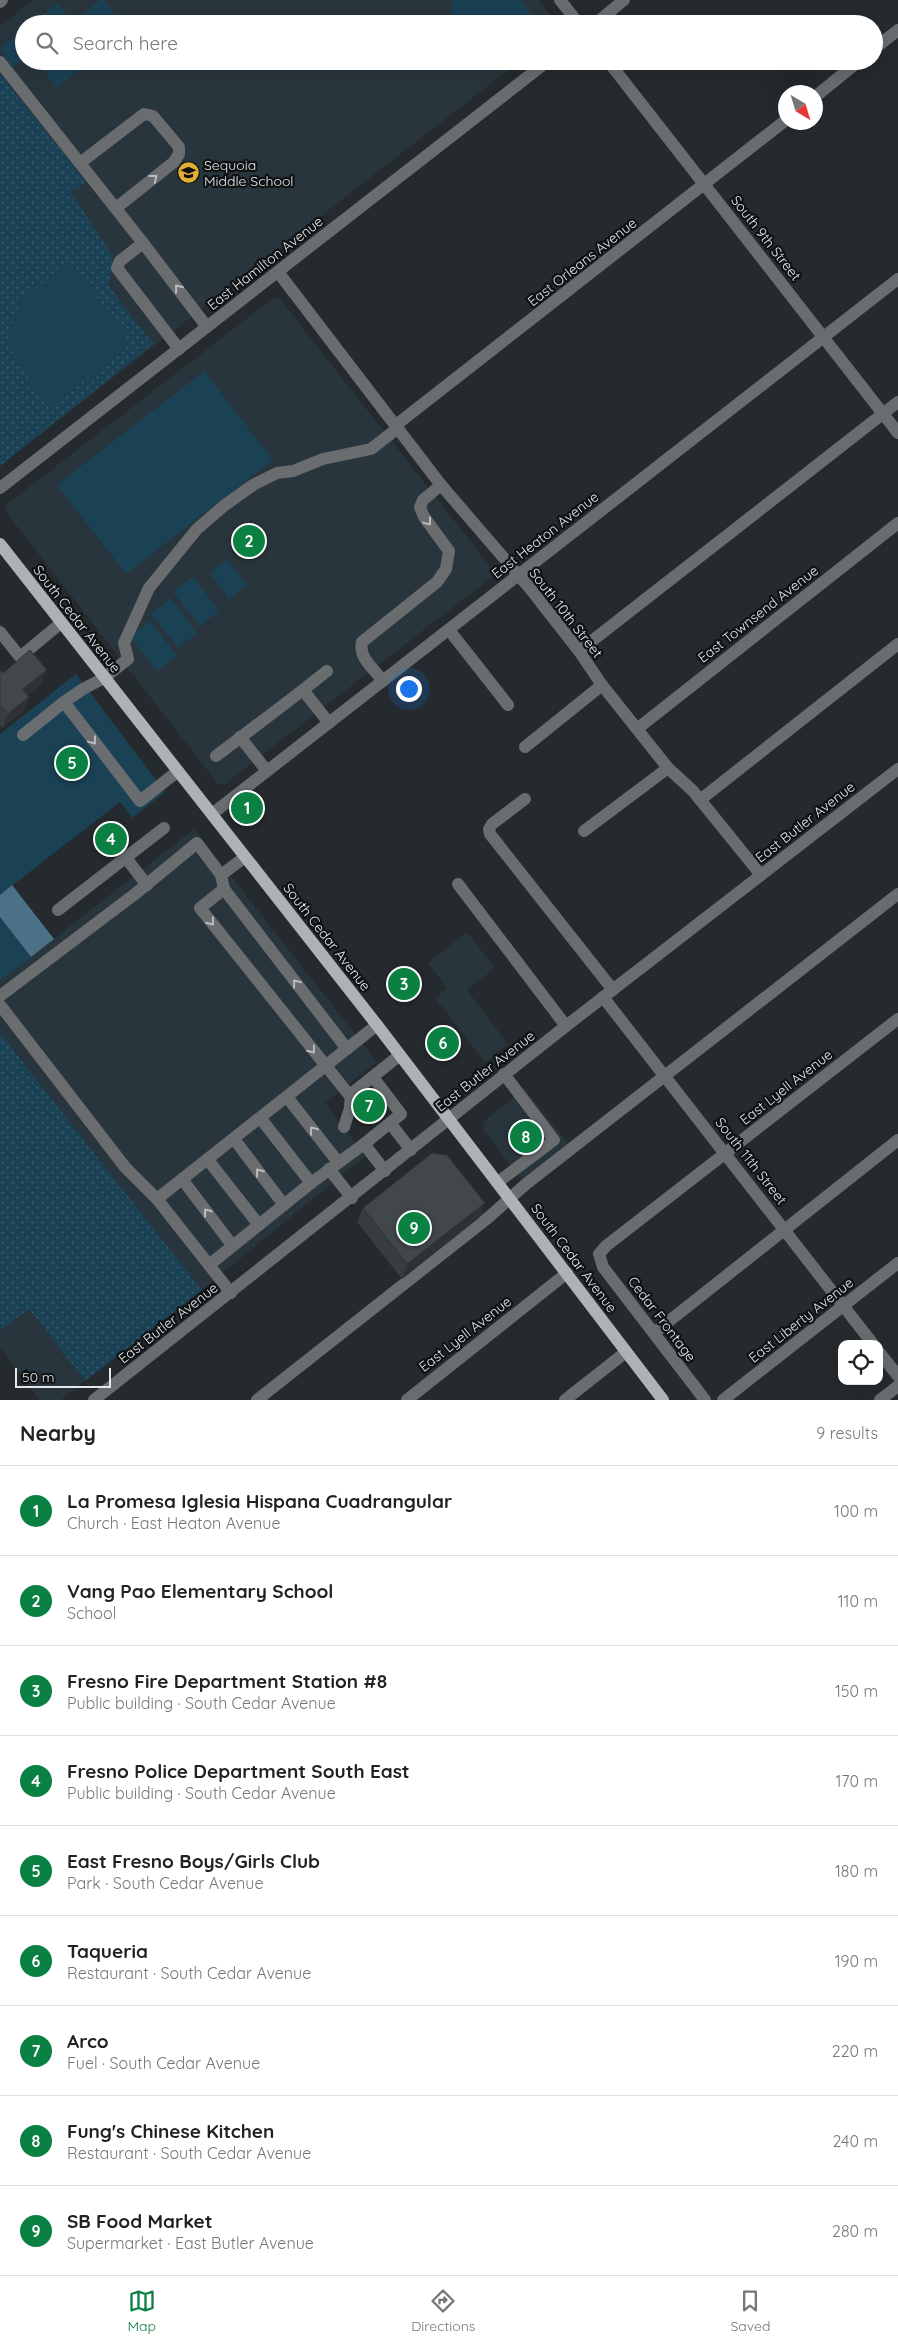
<!DOCTYPE html>
<html lang="en">
<head>
<meta charset="utf-8">
<style>
	:root { --surface:#fff; --page:#f2f2f2; --text:#222; --muted:#767676; --line:#e0e0e0; --accent:#0b8043 }
	body { margin:0; font-family:Quicksand,sans-serif; background:var(--page); color:var(--text) }
	.controls { position:absolute; right:15px; bottom:15px; display:grid; overflow:hidden; border-radius:10px; box-shadow:0 5px 20px #0002 }
	.controls button { width:45px; height:45px; display:grid; place-items:center; padding:0; border:0; border-bottom:1px solid var(--line); background:var(--surface); color:var(--text); font:25px sans-serif }
	.compass { position:absolute; left:778px; top:85px; width:45px; height:45px; border-radius:50%; background:var(--surface); box-shadow:0 5px 20px #0002; rotate:142deg }
	.scale { position:absolute; left:15px; bottom:12px; width:96px; box-sizing:border-box; padding-left:5px; border:2px solid #e4e8ea; border-top:0; font-size:14px; line-height:18px; white-space:nowrap; color:#e4e8ea; -webkit-text-stroke:4px #0f1213; paint-order:stroke }
	.you { position:absolute; left:408px; top:688px; width:18px; height:18px; margin:-12px; border:4px solid #fff; border-radius:50%; background:#1a73e8; box-shadow:0 0 0 8px #1a73e833 }
	.badge { display:grid; place-items:center; width:32px; height:32px; border-radius:50%; background:var(--accent); color:#fff; font-size:16px; font-weight:700 }
	.pin { position:absolute; translate:-50% -50%; border:2px solid #fff; box-shadow:0 1px 5px #0006 }
	.list { margin:0; padding:0; list-style:none }
	h2 { display:flex; justify-content:space-between; align-items:center; height:65px; margin:0; padding:0 20px; font-size:21px }
	h2 small { font-size:16px; font-weight:400; color:var(--muted) }
	.list li { display:grid; grid-template-columns:32px 1fr auto; gap:15px; align-items:center; box-sizing:border-box; height:90px; padding:0 20px; border-top:1px solid var(--line) }
	.list b { display:block; font-size:19px; white-space:nowrap }
	.list p { margin:0; font-size:16px; white-space:nowrap; color:var(--muted) }
	.list em { font-size:16px; font-style:normal; color:var(--muted) }
	.icon { flex:none; width:28px; height:28px; fill:none; stroke:currentColor; stroke-width:2; stroke-linecap:round; stroke-linejoin:round }
	.map { position:relative; flex:none; width:898px; height:1400px; overflow:hidden }
	.search { position:absolute; background:var(--surface); box-shadow:0 5px 20px #0002; left:15px; right:15px; top:15px; height:55px; display:flex; align-items:center; gap:12px; box-sizing:border-box; padding:0 18px; border-radius:28px; color:var(--muted); font-size:19px }
	.sheet { height:875px; background:var(--surface) }
	nav { display:flex; justify-content:space-around; align-items:center; box-sizing:border-box; height:70px; border-top:1px solid var(--line); background:var(--surface); font-size:14px; color:var(--muted) }
	nav a { display:grid; justify-items:center; gap:2px }
	nav .on { color:var(--accent) }
	.map>svg:first-child { display:block }
	.built { fill:#29353c }
	.grass { fill:url(#grass-dots) }
	.park { fill:#1b4155 }
	.water { fill:#4b7187 }
	.lines { fill:none; stroke-linecap:round; stroke-linejoin:round }
	.minor { stroke:#6a6d6f; stroke-width:12 }
	.major { stroke:#acb2b6; stroke-width:12 }
	.wall { fill:#383d40 }
	.shaded-wall { fill:#2e3234 }
	.building { fill:#41474b; stroke:#2e3234 }
	.oneway { stroke:#b9bdbf }
	.labels { text-anchor:middle; dominant-baseline:central; stroke-width:4.5; stroke-linejoin:round; paint-order:stroke }
	.poi-label { font-size:14px; fill:#e4e8ea; stroke:#0f1213; text-anchor:start }
	.street-label { font-size:14px; fill:#e4e8ea; stroke:#0f1213 }
</style>
</head>
<body>
<div class="map">
<svg width="898" height="1400" viewBox="0 0 898 1400">
	<defs>
		<pattern id="grass-dots" width="8" height="8" patternUnits="userSpaceOnUse" patternTransform="scale(1.25)"><rect width="8" height="8" fill="#1b4155"/><path d="M2 2h.1M6 6h.1" fill="none" stroke="#3c5c6e" stroke-width="1.8" stroke-linecap="round"/></pattern>
	</defs>
	<rect width="100%" height="100%" fill="#242a2d"/>
	<g class="built">
		<polygon points="33,0 539,0 557,24 24,24 24,61 520,61 0,466 0,26"/>
		<polygon points="273,298 280,299 493,570 492,577 225,784 218,784 6,512 6,505"/>
		<polygon points="194,829 377,1062 325,1103 365,1156 202,1290 0,1033 0,981"/>
		<polygon points="467,932 495,968 467,990 508,1044 485,1062 435,998 447,988 428,963"/>
		<polygon points="525,1089 569,1145 522,1181 483,1129 484,1121"/>
		<polygon points="29,1309 85,1381 61,1400 40,1400 0,1348 0,1331"/>
	</g>
	<g class="grass">
		<polygon points="0,74 86,182 71,192 113,257 109,287 153,344 0,466"/>
		<polygon points="0,1033 202,1290 85,1381 29,1309 0,1331"/>
	</g>
	<g class="park">
		<polygon points="100,0 104,0 122,24 70,24"/>
		<polygon points="455,0 520,0 534,18 533,24 450,24 452,6"/>
		<polygon points="58,3 71,21 68,24 32,24"/>
		<polygon points="24,30 24,58 12,67 0,48"/>
		<polygon points="36,61 91,61 56,88"/>
		<polygon points="69,262 127,335 126,349 50,407 15,360 10,342 13,319 21,300"/>
		<polygon points="204,371 273,460 126,574 57,485"/>
		<polygon points="227,559 247,585 229,599 210,573"/>
		<polygon points="193,576 219,611 200,626 173,592"/>
		<polygon points="171,598 197,633 178,648 151,614"/>
		<polygon points="150,621 177,656 157,671 130,637"/>
		<polygon points="76,674 165,792 132,818 120,802 0,895 0,734"/>
		<polygon points="0,917 31,957 0,981"/>
	</g>
	<polygon class="water" points="12,885 54,939 31,957 0,917 0,895"/>
	<g class="lines">
		<g class="minor">
			<polyline points="560,0 579,24"/>
			<polyline points="0,2 2,0"/>
			<polyline points="595,24 624,0"/>
			<polyline points="874,49 898,30"/>
			<polyline points="608,61 898,433"/>
			<polyline points="0,62 143,243"/>
			<polyline points="816,96 859,61"/>
			<polyline points="80,163 144,114 153,116 179,147 179,154 174,162 116,208"/>
			<polyline points="278,272 441,485 528,586 579,651 602,685 668,768 693,791 761,875"/>
			<polyline points="179,349 117,268 120,261 143,243 207,327"/>
			<polyline points="396,425 786,120"/>
			<polyline points="0,488 548,61"/>
			<polyline points="449,630 508,705"/>
			<polyline points="0,632 20,657 61,623"/>
			<polyline points="579,651 898,402"/>
			<polyline points="327,671 303,690 329,723"/>
			<path d="M383 681C374 669 358 657 362 642L437 582 446 569 449 551 424 517 420 507 423 500 441 485"/>
			<polyline points="64,702 140,801 178,771"/>
			<polyline points="637,729 898,523"/>
			<polyline points="23,735 64,702 83,689 104,678 128,659 124,643 149,588 197,529 225,505 253,485 277,473 293,471 323,459 371,449 398,428"/>
			<polyline points="240,737 267,771"/>
			<polyline points="525,747 602,685"/>
			<polyline points="216,756 303,690"/>
			<polyline points="525,799 492,824 489,829 490,834 613,990"/>
			<polyline points="700,800 898,644"/>
			<polyline points="212,814 898,279"/>
			<polyline points="584,831 668,768"/>
			<polyline points="126,858 147,885"/>
			<polyline points="221,875 245,857"/>
			<polyline points="458,884 566,1026"/>
			<polyline points="224,889 200,908 350,1096"/>
			<polyline points="58,910 164,828"/>
			<polyline points="0,996 135,894 197,843 221,875 224,889 347,1049"/>
			<polyline points="603,997 873,1344"/>
			<polyline points="0,1005 125,1167 157,1199"/>
			<polyline points="373,1077 401,1114 364,1144 385,1171"/>
			<polyline points="287,1097 338,1162"/>
			<polyline points="261,1119 311,1183"/>
			<polyline points="390,1123 411,1150"/>
			<polyline points="344,1127 350,1108 351,1094 400,1055"/>
			<polyline points="234,1139 284,1205"/>
			<polyline points="208,1160 259,1225"/>
			<polyline points="329,1169 352,1198"/>
			<polyline points="182,1179 232,1245"/>
			<polyline points="498,1182 554,1140 504,1074"/>
			<polyline points="209,1265 157,1199 377,1025"/>
			<polyline points="231,1293 209,1265 311,1183 364,1144"/>
			<polyline points="654,1333 898,1140"/>
			<polyline points="879,1352 898,1376"/>
			<polyline points="94,1400 566,1026 898,769"/>
			<polyline points="257,1400 489,1217 526,1184 898,894"/>
			<polyline points="407,1400 567,1273"/>
			<polyline points="565,1400 626,1352"/>
			<polyline points="705,1400 603,1267 599,1254 606,1246 898,1019"/>
			<polyline points="723,1400 898,1263"/>
			<polyline points="880,1400 898,1386"/>
		</g>
		<polyline class="major" points="0,544 377,1025 663,1400"/>
	</g>
	<g class="wall">
		<polygon points="0,670 3,673 41,684 28,695 29,697 24,711 2,728 0,725"/>
		<polygon points="363,1208 480,1217 402,1279 357,1222"/>
	</g>
	<g class="shaded-wall">
		<polygon points="47,670 41,684 18,704 23,689"/>
		<polygon points="29,697 24,711 2,728 8,714"/>
		<polygon points="485,1203 480,1217 402,1279 407,1264"/>
	</g>
	<g class="building">
		<polygon points="30,650 47,670 23,689 29,697 8,714 1,706 0,707 0,670 3,673"/>
		<polygon points="432,1153 447,1155 485,1203 407,1264 363,1208"/>
	</g>
	<defs><path id="oneway-chevron" d="M-2-3.5L2.5 0L-2 3.5" fill="none" stroke-width="1.6" stroke-linecap="round" stroke-linejoin="round" transform="scale(1.25)"/></defs>
	<g class="oneway">
		<use href="#oneway-chevron" transform="translate(154 178) rotate(-38)"/>
		<use href="#oneway-chevron" transform="translate(178 288) rotate(-128)"/>
		<use href="#oneway-chevron" transform="translate(428 522) rotate(53)"/>
		<use href="#oneway-chevron" transform="translate(93 741) rotate(53)"/>
		<use href="#oneway-chevron" transform="translate(211 922) rotate(52)"/>
		<use href="#oneway-chevron" transform="translate(296 983) rotate(-128)"/>
		<use href="#oneway-chevron" transform="translate(312 1050) rotate(52)"/>
		<use href="#oneway-chevron" transform="translate(313 1130) rotate(-128)"/>
		<use href="#oneway-chevron" transform="translate(259 1172) rotate(-128)"/>
		<use href="#oneway-chevron" transform="translate(207 1212) rotate(-127)"/>
	</g>
	<defs>
		<symbol id="school-disc" viewBox="-11 -11 22 22"><circle r="9.5" fill="#e2af34" stroke="#0f1213"/><path d="M0-5L7-2L0 1L-7-2ZM-4 1L0 2.5L4 1V4Q0 6-4 4Z" fill="#111"/></symbol>
	</defs>
	<g fill-rule="evenodd">
		<use href="#school-disc" x="176" y="160" width="25" height="25"/>
	</g>
	<g class="labels">
		<g class="poi-label">
			<text x="204" y="165">Sequoia<tspan x="204" dy="16">Middle School</tspan></text>
		</g>
		<g class="street-label">
			<text transform="translate(766 238) rotate(52)">South 9th Street</text>
			<text transform="translate(582 262) rotate(-38)">East Orleans Avenue</text>
			<text transform="translate(265 263) rotate(-38)">East Hamilton Avenue</text>
			<text transform="translate(545 535) rotate(-38)">East Heaton Avenue</text>
			<text transform="translate(566 613) rotate(52)">South 10th Street</text>
			<text transform="translate(758 614) rotate(-38)">East Townsend Avenue</text>
			<text transform="translate(77 619) rotate(52)">South Cedar Avenue</text>
			<text transform="translate(805 822) rotate(-38)">East Butler Avenue</text>
			<text transform="translate(327 937) rotate(52)">South Cedar Avenue</text>
			<text transform="translate(485 1071) rotate(-38)">East Butler Avenue</text>
			<text transform="translate(786 1087) rotate(-38)">East Lyell Avenue</text>
			<text transform="translate(751 1161) rotate(52)">South 11th Street</text>
			<text transform="translate(574 1258) rotate(53)">South Cedar Avenue</text>
			<text transform="translate(662 1319) rotate(53)">Cedar Frontage</text>
			<text transform="translate(801 1320) rotate(-38)">East Liberty Avenue</text>
			<text transform="translate(168 1323) rotate(-38)">East Butler Avenue</text>
			<text transform="translate(465 1334) rotate(-38)">East Lyell Avenue</text>
		</g>
	</g>
</svg>
<div class="controls">
<button><svg class="icon" aria-label="locate" viewBox="0 0 24 24"><circle cx="12" cy="12" r="6"/><path d="M12 2v4M12 18v4M2 12h4M18 12h4"/></svg></button>
</div>
<svg class="compass" viewBox="-18 -18 36 36"><path d="M0-13l5 13h-10z" fill="#e53935"/><path d="M0 13l5-13h-10z" fill="#767676"/></svg>
<div class="scale">50 m</div>
<div class="you"></div>
<div class="pin badge" style="left:247px;top:808px">1</div>
<div class="pin badge" style="left:249px;top:541px">2</div>
<div class="pin badge" style="left:404px;top:984px">3</div>
<div class="pin badge" style="left:111px;top:839px">4</div>
<div class="pin badge" style="left:72px;top:763px">5</div>
<div class="pin badge" style="left:443px;top:1043px">6</div>
<div class="pin badge" style="left:369px;top:1106px">7</div>
<div class="pin badge" style="left:526px;top:1137px">8</div>
<div class="pin badge" style="left:414px;top:1228px">9</div>
<div class="search"><svg class="icon" aria-label="search" viewBox="0 0 24 24"><circle cx="10" cy="10" r="6"/><path d="M15 15l6 6"/></svg>Search here</div>
</div>
<section class="sheet">
<h2>Nearby<small>9 results</small></h2>
<ul class="list">
<li><span class="badge">1</span><div><b>La Promesa Iglesia Hispana Cuadrangular</b><p>Church · East Heaton Avenue</p></div><em>100 m</em></li>
<li><span class="badge">2</span><div><b>Vang Pao Elementary School</b><p>School</p></div><em>110 m</em></li>
<li><span class="badge">3</span><div><b>Fresno Fire Department Station #8</b><p>Public building · South Cedar Avenue</p></div><em>150 m</em></li>
<li><span class="badge">4</span><div><b>Fresno Police Department South East</b><p>Public building · South Cedar Avenue</p></div><em>170 m</em></li>
<li><span class="badge">5</span><div><b>East Fresno Boys/Girls Club</b><p>Park · South Cedar Avenue</p></div><em>180 m</em></li>
<li><span class="badge">6</span><div><b>Taqueria</b><p>Restaurant · South Cedar Avenue</p></div><em>190 m</em></li>
<li><span class="badge">7</span><div><b>Arco</b><p>Fuel · South Cedar Avenue</p></div><em>220 m</em></li>
<li><span class="badge">8</span><div><b>Fung's Chinese Kitchen</b><p>Restaurant · South Cedar Avenue</p></div><em>240 m</em></li>
<li><span class="badge">9</span><div><b>SB Food Market</b><p>Supermarket · East Butler Avenue</p></div><em>280 m</em></li>
</ul>
</section>
<nav>
<a class="on"><svg class="icon" aria-label="map" viewBox="0 0 24 24"><path d="M3 6l6-2 6 2 6-2v14l-6 2-6-2-6 2zM9 4v14M15 6v14"/></svg>Map</a>
<a><svg class="icon" aria-label="directions" viewBox="0 0 24 24"><path d="M12 3l9 9-9 9-9-9zM9 14v-3h6M13 9l2 2-2 2"/></svg>Directions</a>
<a><svg class="icon" aria-label="saved" viewBox="0 0 24 24"><path d="M7 4h10v16l-5-4-5 4z"/></svg>Saved</a>
</nav>
</body>
</html>
